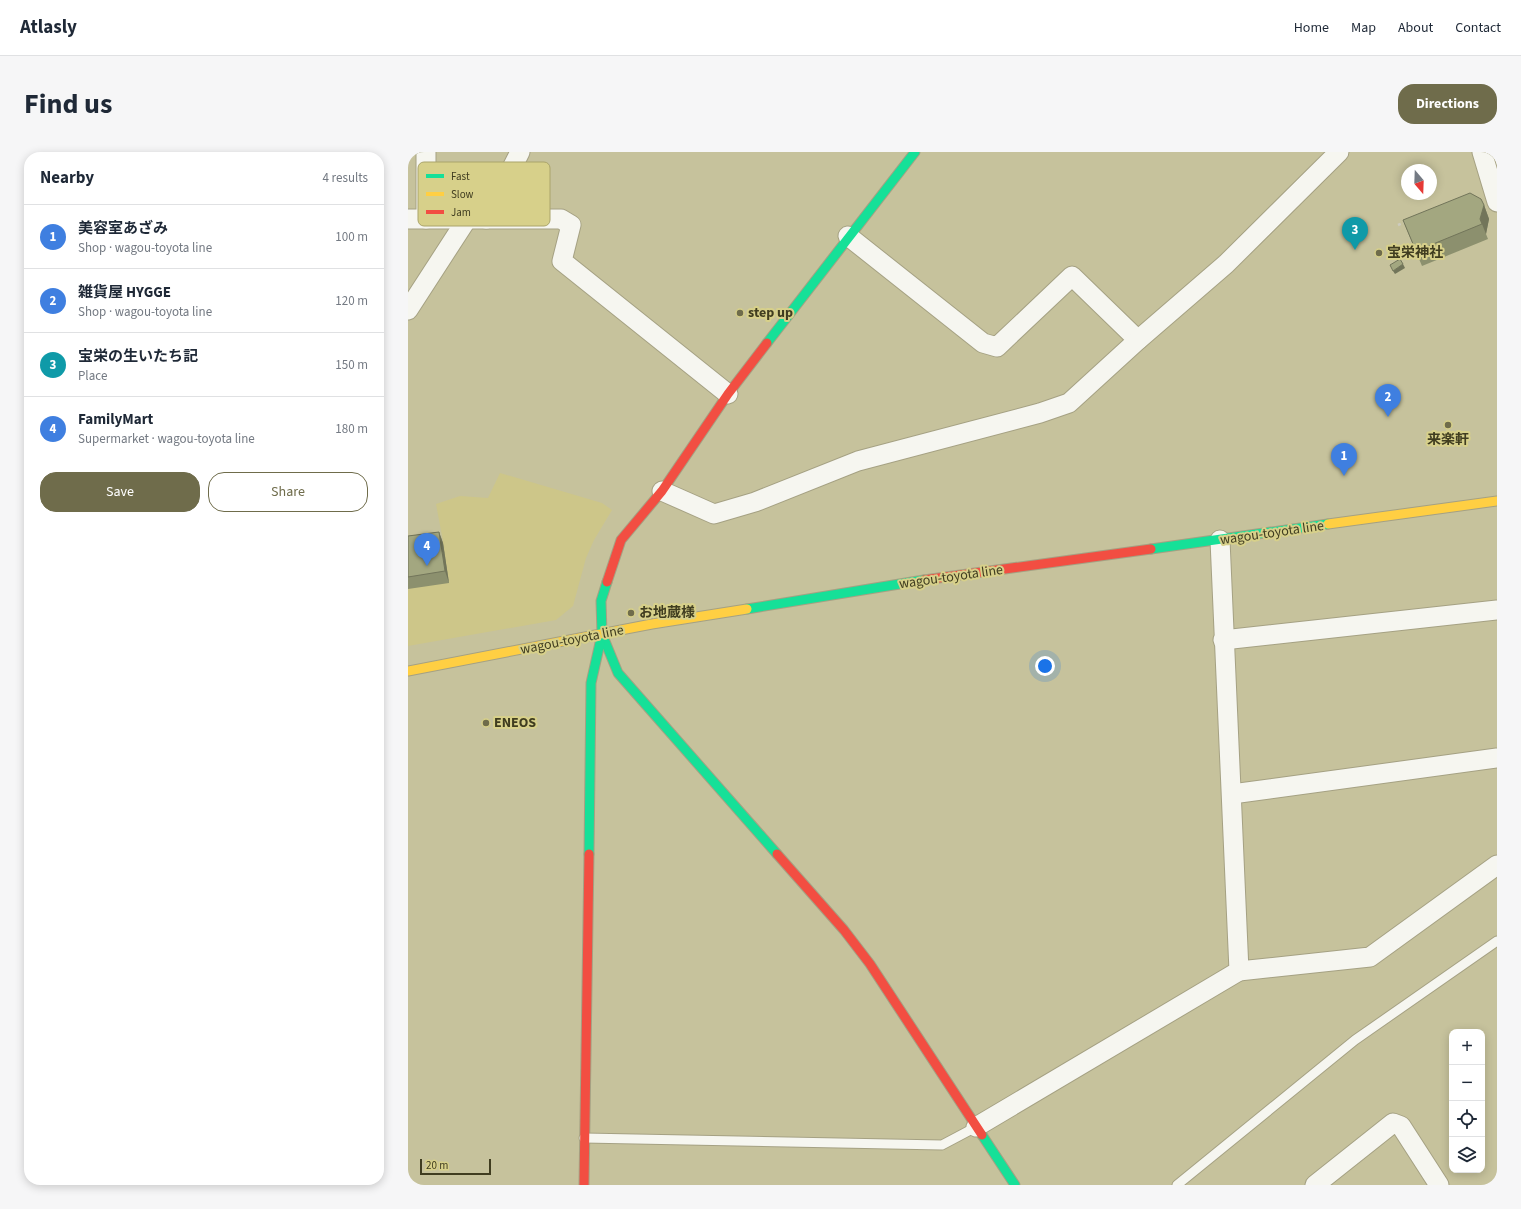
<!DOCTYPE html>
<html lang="en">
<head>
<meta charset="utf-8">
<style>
	:root { --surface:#fff; --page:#f6f6f7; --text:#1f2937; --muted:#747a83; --line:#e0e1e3; --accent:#6f6c4b }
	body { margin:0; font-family:"Source Sans 3","Noto Sans JP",sans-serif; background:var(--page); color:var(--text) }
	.controls { position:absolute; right:12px; bottom:12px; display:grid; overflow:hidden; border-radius:8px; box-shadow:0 2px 10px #0003 }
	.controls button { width:36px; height:36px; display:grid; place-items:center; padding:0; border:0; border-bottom:1px solid var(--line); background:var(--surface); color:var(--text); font:20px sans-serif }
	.compass { position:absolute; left:993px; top:12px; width:36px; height:36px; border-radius:50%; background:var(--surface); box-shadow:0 2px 10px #0003; rotate:161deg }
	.scale { position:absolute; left:12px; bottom:10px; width:71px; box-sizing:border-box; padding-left:4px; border:2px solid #403d20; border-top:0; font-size:11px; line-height:14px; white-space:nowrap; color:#403d20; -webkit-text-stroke:3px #d7d08a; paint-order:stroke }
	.you { position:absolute; left:637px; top:514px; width:14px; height:14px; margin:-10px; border:3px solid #fff; border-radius:50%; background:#1a73e8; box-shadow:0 0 0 6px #1a73e833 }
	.badge { display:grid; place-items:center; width:26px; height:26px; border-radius:50%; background:var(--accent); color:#fff; font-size:13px; font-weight:700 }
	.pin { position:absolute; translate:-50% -33px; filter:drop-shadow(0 1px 2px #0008) }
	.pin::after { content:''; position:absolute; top:21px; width:14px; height:12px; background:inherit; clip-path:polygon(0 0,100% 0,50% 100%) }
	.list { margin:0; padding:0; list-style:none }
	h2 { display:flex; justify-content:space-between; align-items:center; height:52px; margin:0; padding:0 16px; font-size:17px }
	h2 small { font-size:13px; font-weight:400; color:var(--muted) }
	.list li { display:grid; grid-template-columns:26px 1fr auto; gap:12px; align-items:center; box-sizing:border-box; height:64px; padding:0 16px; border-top:1px solid var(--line) }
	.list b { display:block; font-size:15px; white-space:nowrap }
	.list p { margin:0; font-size:13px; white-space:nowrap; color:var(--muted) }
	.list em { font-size:13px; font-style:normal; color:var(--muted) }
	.actions { display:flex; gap:8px; padding:12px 16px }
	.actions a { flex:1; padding:9px 0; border:1px solid var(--accent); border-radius:16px; text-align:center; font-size:14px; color:var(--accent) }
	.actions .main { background:var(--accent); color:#fff }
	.icon { flex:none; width:22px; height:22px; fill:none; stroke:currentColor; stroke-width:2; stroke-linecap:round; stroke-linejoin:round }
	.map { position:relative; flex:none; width:1089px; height:1033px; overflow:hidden; border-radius:16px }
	header { display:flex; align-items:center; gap:24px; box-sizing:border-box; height:56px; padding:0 20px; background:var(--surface); border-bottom:1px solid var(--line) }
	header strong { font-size:19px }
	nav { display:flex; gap:22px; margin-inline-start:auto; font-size:14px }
	.intro { display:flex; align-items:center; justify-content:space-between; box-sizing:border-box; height:96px; padding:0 24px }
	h1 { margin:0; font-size:28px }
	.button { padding:10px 18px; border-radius:16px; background:var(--accent); color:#fff; font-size:14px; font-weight:700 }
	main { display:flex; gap:24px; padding:0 24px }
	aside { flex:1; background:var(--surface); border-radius:16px; box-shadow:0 2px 10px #0003 }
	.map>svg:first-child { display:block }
	.built { fill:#cdc689 }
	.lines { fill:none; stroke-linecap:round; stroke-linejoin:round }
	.lane-casing { stroke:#a5a183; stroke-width:11 }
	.street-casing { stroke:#a5a183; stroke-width:21 }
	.fast-casing { stroke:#a5a183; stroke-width:11 }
	.slow-casing { stroke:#a5a183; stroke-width:11 }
	.jam-casing { stroke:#a5a183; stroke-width:11 }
	.path { stroke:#cdcbbf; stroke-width:2.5; stroke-dasharray:3 3; stroke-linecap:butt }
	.lane { stroke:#f6f6f0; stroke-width:9 }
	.street { stroke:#f6f6f0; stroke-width:19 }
	.fast { stroke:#16e098; stroke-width:9 }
	.slow { stroke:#ffcf43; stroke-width:9 }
	.jam { stroke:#f24e42; stroke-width:9 }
	.wall { fill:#8c906e }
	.shaded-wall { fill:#72755a }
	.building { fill:#a3a780; stroke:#72755a }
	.poi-dot { fill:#6f6c4b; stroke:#d7d08a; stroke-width:1.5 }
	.labels { text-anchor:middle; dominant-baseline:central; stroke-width:4; stroke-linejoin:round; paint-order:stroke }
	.poi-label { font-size:14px; font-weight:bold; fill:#403d20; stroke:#d7d08a; text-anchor:start }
	.street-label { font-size:14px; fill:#403d20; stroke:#d7d08a }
	.key { fill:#d7d08a; stroke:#aaa46a; stroke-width:1 }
	.key-label { font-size:11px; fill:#403d20 }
</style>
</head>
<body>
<header>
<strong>Atlasly</strong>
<nav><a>Home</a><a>Map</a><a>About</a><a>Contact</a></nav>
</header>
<div class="intro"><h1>Find us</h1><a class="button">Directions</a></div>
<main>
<aside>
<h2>Nearby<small>4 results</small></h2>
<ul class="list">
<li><span class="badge" style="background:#3f7fe0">1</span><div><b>美容室あざみ</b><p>Shop · wagou-toyota line</p></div><em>100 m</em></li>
<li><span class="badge" style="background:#3f7fe0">2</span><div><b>雑貨屋 HYGGE</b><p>Shop · wagou-toyota line</p></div><em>120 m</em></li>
<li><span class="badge" style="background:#0f9aa8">3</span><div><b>宝栄の生いたち記</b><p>Place</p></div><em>150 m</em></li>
<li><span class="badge" style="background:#3f7fe0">4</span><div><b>FamilyMart</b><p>Supermarket · wagou-toyota line</p></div><em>180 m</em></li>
</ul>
<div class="actions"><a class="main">Save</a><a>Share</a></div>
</aside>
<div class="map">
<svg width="1089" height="1033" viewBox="0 0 1089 1033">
	<rect width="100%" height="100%" fill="#c6c29c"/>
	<polygon class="built" points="92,321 194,351 204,358 186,388 178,406 165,454 148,468 0,494 0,395 35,389 28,352 52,344 80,346"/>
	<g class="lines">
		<defs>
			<g id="lane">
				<polyline points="176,986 534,993 568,975"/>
				<polyline points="769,1033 947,888 1089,789"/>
			</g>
			<g id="street">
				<polyline points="1074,0 1089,50"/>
				<polyline points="0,67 78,67 112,0"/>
				<polyline points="18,67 18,0"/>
				<polyline points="78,67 153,67 163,73 154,109 320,242"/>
				<polyline points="440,84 575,191 589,195 664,124 730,188"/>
				<polyline points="0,158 59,67"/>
				<polyline points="254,339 306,362 347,350 450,309 632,261 661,251 730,188 818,112 931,0"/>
				<polyline points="815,488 1089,458"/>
				<polyline points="824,642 1089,606"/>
				<polyline points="831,819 962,805 1089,713"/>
				<polyline points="568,975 831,819 812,388"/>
				<polyline points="907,1033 985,971 993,974 1031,1033"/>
			</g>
			<g id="fast">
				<polyline points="359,191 507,0"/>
				<polyline points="743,397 920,372"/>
				<polyline points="339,457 516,428"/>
				<polyline points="194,482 210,521 369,702"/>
				<polyline points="181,702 183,531 194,482 193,449 199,430"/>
				<polyline points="574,983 607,1033"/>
			</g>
			<g id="slow">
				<polyline points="920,372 1089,349"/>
				<polyline points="0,519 244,472 339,457"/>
			</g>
			<g id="jam">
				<polyline points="516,428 743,397"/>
				<polyline points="199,430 213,388 254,339 320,242 359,191"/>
				<polyline points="369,702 436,778 462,812 574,983"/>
				<polyline points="176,1033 181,702"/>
			</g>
		</defs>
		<use href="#lane" class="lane-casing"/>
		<use href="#street" class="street-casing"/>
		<use href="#fast" class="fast-casing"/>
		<use href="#slow" class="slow-casing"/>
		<use href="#jam" class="jam-casing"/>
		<polyline class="path" points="990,73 999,69"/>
		<use href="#lane" class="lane"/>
		<use href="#street" class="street"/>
		<use href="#fast" class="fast"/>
		<use href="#slow" class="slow"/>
		<use href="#jam" class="jam"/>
	</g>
	<g class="wall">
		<polygon points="1076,53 1081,67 1078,82 1080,87 1014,114 1001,83 995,68"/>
		<polygon points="31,380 35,391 41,431 0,437 0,384"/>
	</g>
	<g class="shaded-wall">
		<polygon points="1076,53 1081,67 1078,82 1080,87 1072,67"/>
		<polygon points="995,112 997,116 987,122 985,119"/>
		<polygon points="31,380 35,391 41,431 37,419"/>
	</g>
	<g class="building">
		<polygon points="1062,41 1073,47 1076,53 1072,67 1074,72 1008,99 995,68"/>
		<polygon points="992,107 995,112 985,119 982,113"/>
		<polygon points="31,380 37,419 0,425 0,384"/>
	</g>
	<g class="poi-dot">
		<circle cx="971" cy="101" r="4"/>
		<circle cx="332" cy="161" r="4"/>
		<circle cx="1040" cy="273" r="4"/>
		<circle cx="223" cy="461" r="4"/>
		<circle cx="78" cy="571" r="4"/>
	</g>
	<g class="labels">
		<g class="poi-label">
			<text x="979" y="101">宝栄神社</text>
			<text x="340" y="161">step up</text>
			<text x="1040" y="288" text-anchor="middle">来楽軒</text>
			<text x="231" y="461">お地蔵様</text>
			<text x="86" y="571">ENEOS</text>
		</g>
		<g class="street-label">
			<text transform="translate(864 381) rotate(-8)">wagou-toyota line</text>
			<text transform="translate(543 425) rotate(-8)">wagou-toyota line</text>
			<text transform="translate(164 488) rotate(-11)">wagou-toyota line</text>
		</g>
	</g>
	<rect x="10" y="10" width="132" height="64" rx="6" class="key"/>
	<rect x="18" y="22" width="18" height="4" fill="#16e098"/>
	<rect x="18" y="40" width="18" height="4" fill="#ffcf43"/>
	<rect x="18" y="58" width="18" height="4" fill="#f24e42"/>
	<g class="key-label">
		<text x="43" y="28">Fast</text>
		<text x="43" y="46">Slow</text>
		<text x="43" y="64">Jam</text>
	</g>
</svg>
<div class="controls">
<button>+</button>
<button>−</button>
<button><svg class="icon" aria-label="locate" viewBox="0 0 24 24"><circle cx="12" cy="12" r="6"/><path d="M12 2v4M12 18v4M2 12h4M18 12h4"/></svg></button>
<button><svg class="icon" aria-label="layers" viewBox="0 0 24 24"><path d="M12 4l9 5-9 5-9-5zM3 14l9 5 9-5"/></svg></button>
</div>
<svg class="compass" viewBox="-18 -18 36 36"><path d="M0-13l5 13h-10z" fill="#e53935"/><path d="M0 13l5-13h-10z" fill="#747a83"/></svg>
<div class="scale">20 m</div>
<div class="you"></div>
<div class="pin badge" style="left:936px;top:324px;background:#3f7fe0">1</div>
<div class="pin badge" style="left:980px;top:265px;background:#3f7fe0">2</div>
<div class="pin badge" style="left:947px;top:98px;background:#0f9aa8">3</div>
<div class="pin badge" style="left:19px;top:414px;background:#3f7fe0">4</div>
</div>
</main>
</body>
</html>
